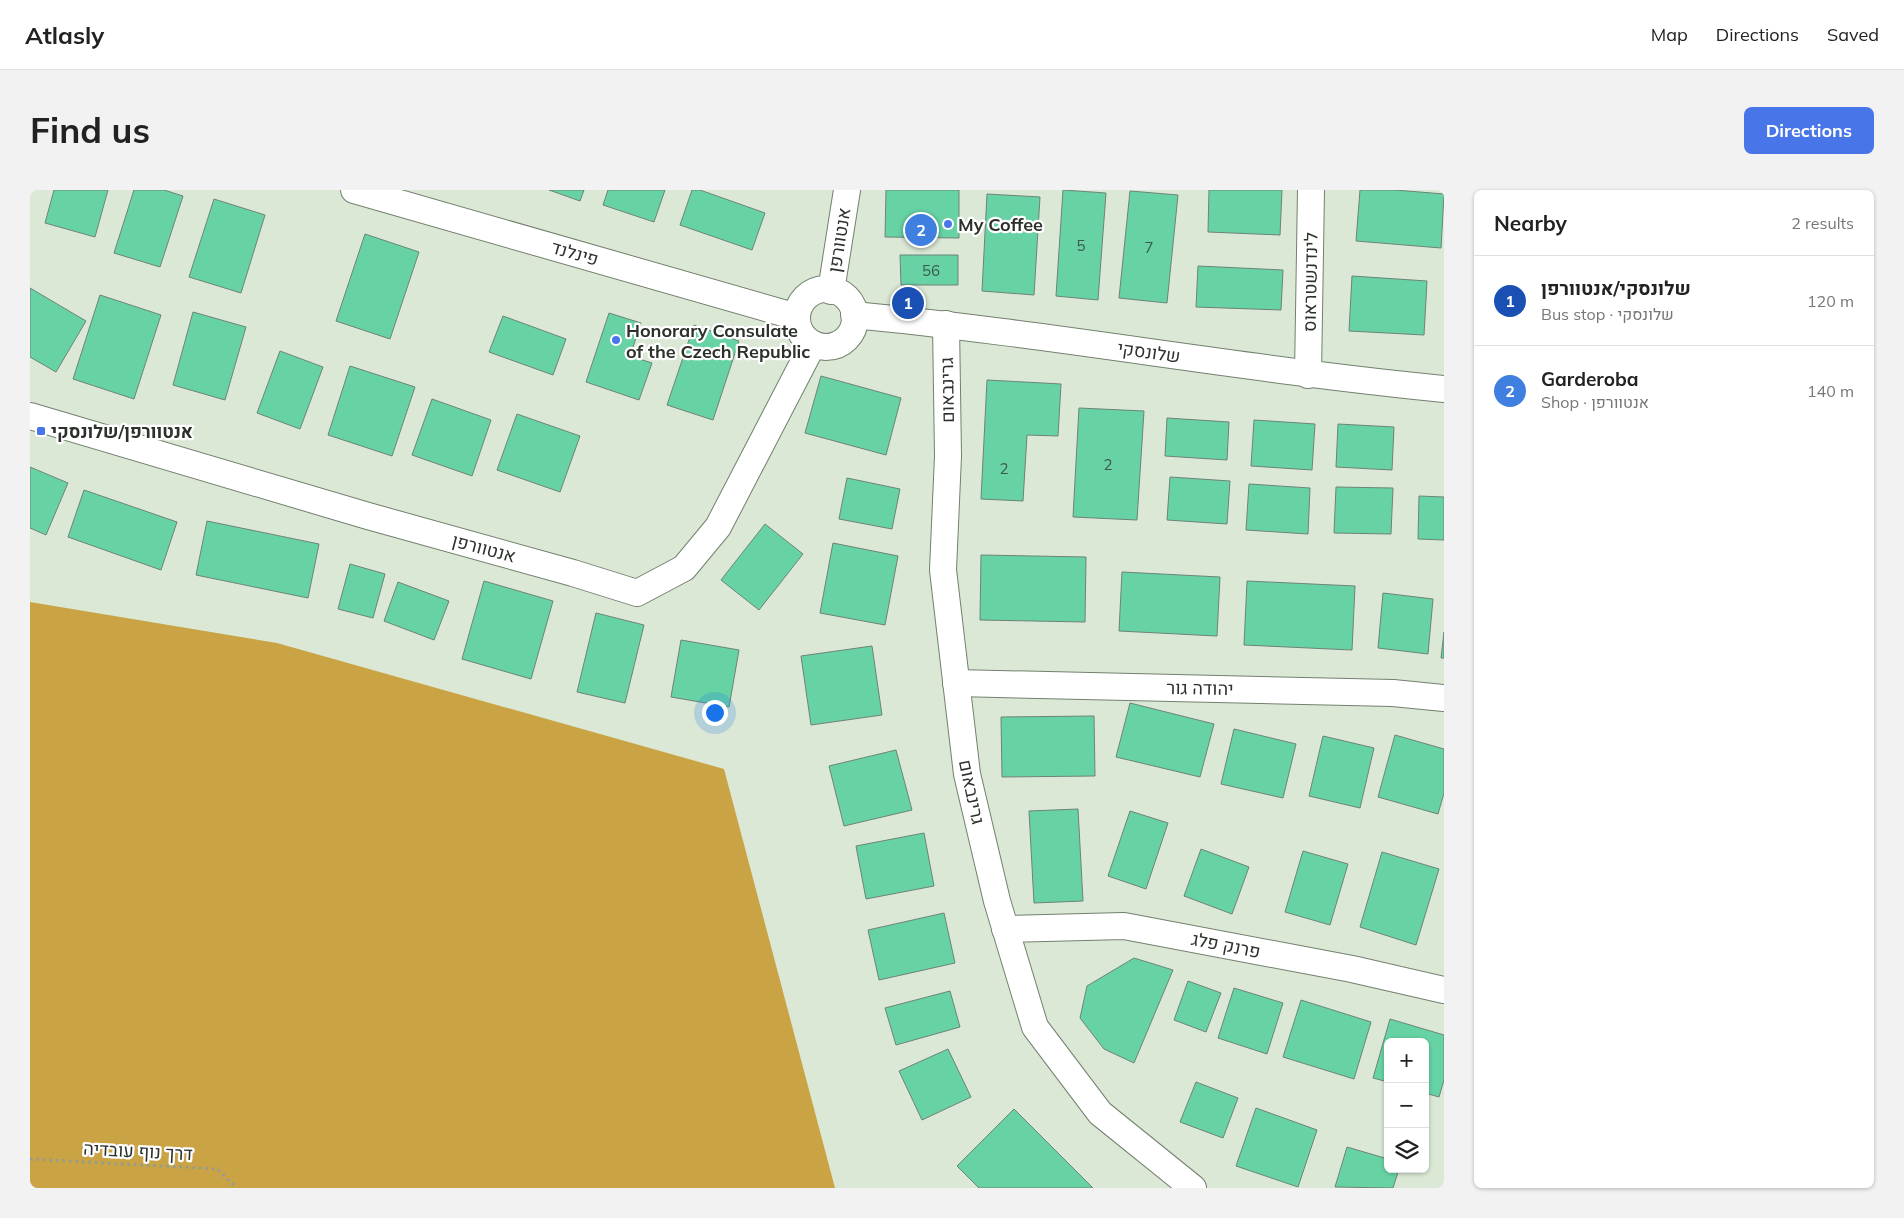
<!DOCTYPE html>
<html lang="en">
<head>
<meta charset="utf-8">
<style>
	:root { --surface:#fff; --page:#f2f2f2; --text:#222; --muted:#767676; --line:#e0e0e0; --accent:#4876e8 }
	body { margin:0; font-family:Mulish,Heebo,sans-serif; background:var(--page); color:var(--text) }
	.controls { position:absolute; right:15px; bottom:15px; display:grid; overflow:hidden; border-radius:8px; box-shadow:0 1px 4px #0004 }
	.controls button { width:45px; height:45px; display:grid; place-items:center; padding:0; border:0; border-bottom:1px solid var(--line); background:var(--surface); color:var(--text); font:25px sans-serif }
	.you { position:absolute; left:684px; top:522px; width:18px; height:18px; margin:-12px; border:4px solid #fff; border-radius:50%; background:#1a73e8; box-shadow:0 0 0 8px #1a73e833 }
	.badge { display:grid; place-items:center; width:32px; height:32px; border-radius:50%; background:var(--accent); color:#fff; font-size:16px; font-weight:700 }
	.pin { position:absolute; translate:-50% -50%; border:2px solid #fff; box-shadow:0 1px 5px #0006 }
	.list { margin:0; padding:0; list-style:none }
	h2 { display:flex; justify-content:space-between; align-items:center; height:65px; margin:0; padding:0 20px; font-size:21px }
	h2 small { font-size:16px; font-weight:400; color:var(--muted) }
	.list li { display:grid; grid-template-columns:32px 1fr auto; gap:15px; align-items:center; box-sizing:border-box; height:90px; padding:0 20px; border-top:1px solid var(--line) }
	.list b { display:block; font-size:19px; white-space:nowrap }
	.list p { margin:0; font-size:16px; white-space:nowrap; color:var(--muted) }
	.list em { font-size:16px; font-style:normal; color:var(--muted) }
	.icon { flex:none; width:28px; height:28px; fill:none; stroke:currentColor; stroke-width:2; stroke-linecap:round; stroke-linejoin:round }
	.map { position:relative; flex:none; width:1414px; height:998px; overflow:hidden; border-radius:8px }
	header { display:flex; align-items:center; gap:30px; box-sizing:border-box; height:70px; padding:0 25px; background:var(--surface); border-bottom:1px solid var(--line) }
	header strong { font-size:24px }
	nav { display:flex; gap:28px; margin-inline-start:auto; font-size:18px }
	.intro { display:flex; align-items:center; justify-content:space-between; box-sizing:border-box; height:120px; padding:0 30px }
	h1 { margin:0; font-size:35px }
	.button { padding:12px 22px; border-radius:8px; background:var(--accent); color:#fff; font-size:18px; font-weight:700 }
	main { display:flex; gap:30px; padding:0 30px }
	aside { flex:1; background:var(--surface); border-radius:8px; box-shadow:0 1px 4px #0004 }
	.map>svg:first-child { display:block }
	.forest { fill:#caa444 }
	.building { fill:#67d3a5; stroke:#6d8378 }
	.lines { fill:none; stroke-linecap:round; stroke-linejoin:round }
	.minor-casing { stroke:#73806f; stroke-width:28 }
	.path { stroke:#939d8f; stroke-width:3; stroke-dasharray:2.5 4; stroke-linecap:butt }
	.minor { stroke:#fff; stroke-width:26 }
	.poi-dot { fill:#4876e8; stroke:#fff; stroke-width:2 }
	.labels { text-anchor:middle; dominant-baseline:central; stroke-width:4.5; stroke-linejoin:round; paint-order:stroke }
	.number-label { font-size:15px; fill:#3b5a4a }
	.poi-label { font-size:18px; font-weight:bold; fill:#2c322b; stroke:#fff; text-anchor:start }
	.street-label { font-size:18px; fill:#2c322b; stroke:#fff }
</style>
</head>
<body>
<header>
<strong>Atlasly</strong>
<nav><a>Map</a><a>Directions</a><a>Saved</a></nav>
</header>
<div class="intro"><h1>Find us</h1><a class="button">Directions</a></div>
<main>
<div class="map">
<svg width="1414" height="998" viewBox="0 0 1414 998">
	<rect width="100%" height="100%" fill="#dae8d5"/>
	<polygon class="forest" points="0,412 247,453 694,579 805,998 0,998"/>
	<g class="building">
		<polygon points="24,0 78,0 65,47 15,33"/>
		<polygon points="104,0 134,0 153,6 130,77 84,63"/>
		<polygon points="519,0 554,0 550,11"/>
		<polygon points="578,0 635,0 624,32 573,15"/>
		<polygon points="662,0 670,0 735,23 722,60 650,35"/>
		<polygon points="856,0 929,0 929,48 855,47"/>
		<polygon points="1033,0 1076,3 1068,110 1026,106"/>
		<polygon points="1179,0 1252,0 1250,45 1178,42"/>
		<polygon points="1330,0 1365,0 1414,4 1411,58 1326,51"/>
		<polygon points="1100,1 1148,5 1137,113 1089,108"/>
		<polygon points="957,4 1010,7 1004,105 952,101"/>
		<polygon points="184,9 235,25 211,103 159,87"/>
		<polygon points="335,44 389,62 360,149 306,131"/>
		<polygon points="870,65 928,65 928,95 871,95"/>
		<polygon points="1168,76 1253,80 1251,120 1166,117"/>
		<polygon points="1322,86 1397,91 1394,145 1319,141"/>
		<polygon points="0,98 56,131 26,182 0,167"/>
		<polygon points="70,105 131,125 104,209 43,189"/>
		<polygon points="163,122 216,137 195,210 143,195"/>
		<polygon points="579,123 611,133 600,166 622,173 609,210 556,192"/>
		<polygon points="473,126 536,149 523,185 459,162"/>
		<polygon points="664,135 709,151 683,230 637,215"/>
		<polygon points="250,161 293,177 270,239 227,223"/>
		<polygon points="320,176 385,197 362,266 298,245"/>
		<polygon points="791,186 871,208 856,265 775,243"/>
		<polygon points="957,190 1031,194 1028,246 997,245 993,311 951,309"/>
		<polygon points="402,209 461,230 442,286 382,265"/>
		<polygon points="1049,218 1114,221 1107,330 1043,327"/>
		<polygon points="487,224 550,246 530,302 467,280"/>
		<polygon points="1137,228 1199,232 1197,270 1135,266"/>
		<polygon points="1224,230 1285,234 1282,280 1221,276"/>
		<polygon points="1308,234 1364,237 1362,280 1306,277"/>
		<polygon points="0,277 38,293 16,345 0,338"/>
		<polygon points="1140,287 1200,291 1197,334 1137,330"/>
		<polygon points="817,288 870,299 862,339 809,329"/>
		<polygon points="1219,294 1280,298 1278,344 1216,340"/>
		<polygon points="1306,297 1363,298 1361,344 1304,343"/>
		<polygon points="54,300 147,332 131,380 38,347"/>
		<polygon points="1389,306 1414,307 1414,350 1388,349"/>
		<polygon points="177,331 289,354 278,408 166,385"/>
		<polygon points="735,334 773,364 729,420 691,390"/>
		<polygon points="803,353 868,366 855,435 790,423"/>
		<polygon points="951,365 1056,367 1055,432 950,430"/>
		<polygon points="320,374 355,384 343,428 308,419"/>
		<polygon points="1092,382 1190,387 1187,446 1089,441"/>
		<polygon points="454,391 523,411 501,489 432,469"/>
		<polygon points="1217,391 1325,396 1322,460 1214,455"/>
		<polygon points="368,392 419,411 404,450 354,431"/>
		<polygon points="1353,403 1403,409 1398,464 1348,458"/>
		<polygon points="566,423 614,435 595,513 547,502"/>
		<polygon points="1414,442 1414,468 1411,468"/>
		<polygon points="651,450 709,460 699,517 641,507"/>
		<polygon points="842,456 852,525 781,535 771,466"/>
		<polygon points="1100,513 1184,534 1170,587 1086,567"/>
		<polygon points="1064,526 1065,586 972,587 971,527"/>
		<polygon points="1204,539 1266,554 1253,608 1191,594"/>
		<polygon points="1365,545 1414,559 1414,603 1408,624 1348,607"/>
		<polygon points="1293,546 1344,558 1330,618 1279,606"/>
		<polygon points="866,560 882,620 814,636 799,576"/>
		<polygon points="1048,619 1053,711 1004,713 999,621"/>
		<polygon points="1100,621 1138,633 1116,699 1078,686"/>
		<polygon points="894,643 904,696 836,709 826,656"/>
		<polygon points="1171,659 1219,677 1202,724 1154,706"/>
		<polygon points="1273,661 1318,674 1300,735 1255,722"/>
		<polygon points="1352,662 1409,679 1386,755 1330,737"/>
		<polygon points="914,723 925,773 849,790 838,740"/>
		<polygon points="1104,768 1143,780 1104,873 1074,859 1050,828 1057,796"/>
		<polygon points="1158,791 1191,803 1176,842 1144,830"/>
		<polygon points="1204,798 1253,813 1237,864 1188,848"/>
		<polygon points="920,801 930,837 866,855 855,818"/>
		<polygon points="1271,810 1341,832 1324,889 1253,867"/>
		<polygon points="1360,829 1414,845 1414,890 1409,907 1395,903 1395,852 1358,852 1358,892 1343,888"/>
		<polygon points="918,859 941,907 892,930 869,881"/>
		<polygon points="1166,892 1208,908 1193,948 1150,932"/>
		<polygon points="1226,918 1287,940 1268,997 1206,976"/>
		<polygon points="984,919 1063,998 949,998 927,976"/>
		<polygon points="1317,957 1358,969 1358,979 1369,979 1363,998 1305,997"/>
	</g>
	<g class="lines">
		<defs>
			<g id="minor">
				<polyline points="324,0 767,127"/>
				<circle cx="796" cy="128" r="29"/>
				<polyline points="801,101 817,0"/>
				<path d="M824 125C1022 144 1217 180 1414 199"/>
				<polyline points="916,134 918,266 913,380 937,584 967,711 1005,837 1070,923 1163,998"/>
				<polyline points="1278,185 1281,0"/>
				<polyline points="0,226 338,326 543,383 607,403 654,378 688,337 783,154"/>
				<polyline points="926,493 1363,503 1414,508"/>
				<polyline points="975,739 1094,736 1322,779 1414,800"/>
			</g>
		</defs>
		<use href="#minor" class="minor-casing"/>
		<polyline class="path" points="0,969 187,979 207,998"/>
		<use href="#minor" class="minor"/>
	</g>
	<g class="poi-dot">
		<circle cx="918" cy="34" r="5"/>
		<circle cx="586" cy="150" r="5"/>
		<rect x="6" y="236" width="10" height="10" rx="2.5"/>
	</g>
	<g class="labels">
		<g class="number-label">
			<text x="1051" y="55">5</text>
			<text x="1119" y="57">7</text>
			<text x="901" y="80">56</text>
			<text x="1078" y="274">2</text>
			<text x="974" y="278">2</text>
		</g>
		<g class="poi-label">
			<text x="928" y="34">My Coffee</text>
			<text x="596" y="140">Honorary Consulate<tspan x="596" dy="21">of the Czech Republic</tspan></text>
			<text x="21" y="241">אנטוורפן/שלונסקי</text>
		</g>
		<g class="street-label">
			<text transform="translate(809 50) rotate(-81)">אנטוורפן</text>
			<text transform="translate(545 63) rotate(16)">פינלנד</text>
			<text transform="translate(1280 92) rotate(-89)">לינדנשטראוס</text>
			<text transform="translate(1119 162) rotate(8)">שלונסקי</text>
			<text transform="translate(917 200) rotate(-91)">גרינבאום</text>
			<text transform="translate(454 358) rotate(15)">אנטוורפן</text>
			<text transform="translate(1170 498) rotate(1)">יהודה גור</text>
			<text transform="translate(942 602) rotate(78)">גרינבאום</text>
			<text transform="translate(1196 755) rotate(11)">פרנק פלג</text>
			<text transform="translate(108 961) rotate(3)">דרך נוף עובדיה</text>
		</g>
	</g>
</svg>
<div class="controls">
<button>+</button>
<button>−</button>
<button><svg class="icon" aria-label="layers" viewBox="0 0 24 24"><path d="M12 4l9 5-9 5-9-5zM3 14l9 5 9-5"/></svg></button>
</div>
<div class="you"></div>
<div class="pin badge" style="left:878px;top:113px;background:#1a4fb4">1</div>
<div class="pin badge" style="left:891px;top:40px;background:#3f7fe0">2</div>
</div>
<aside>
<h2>Nearby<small>2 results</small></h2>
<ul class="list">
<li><span class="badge" style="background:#1a4fb4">1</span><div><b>שלונסקי/אנטוורפן</b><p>Bus stop · שלונסקי</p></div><em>120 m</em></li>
<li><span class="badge" style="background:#3f7fe0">2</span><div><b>Garderoba</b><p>Shop · אנטוורפן</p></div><em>140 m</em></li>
</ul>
</aside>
</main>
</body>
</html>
